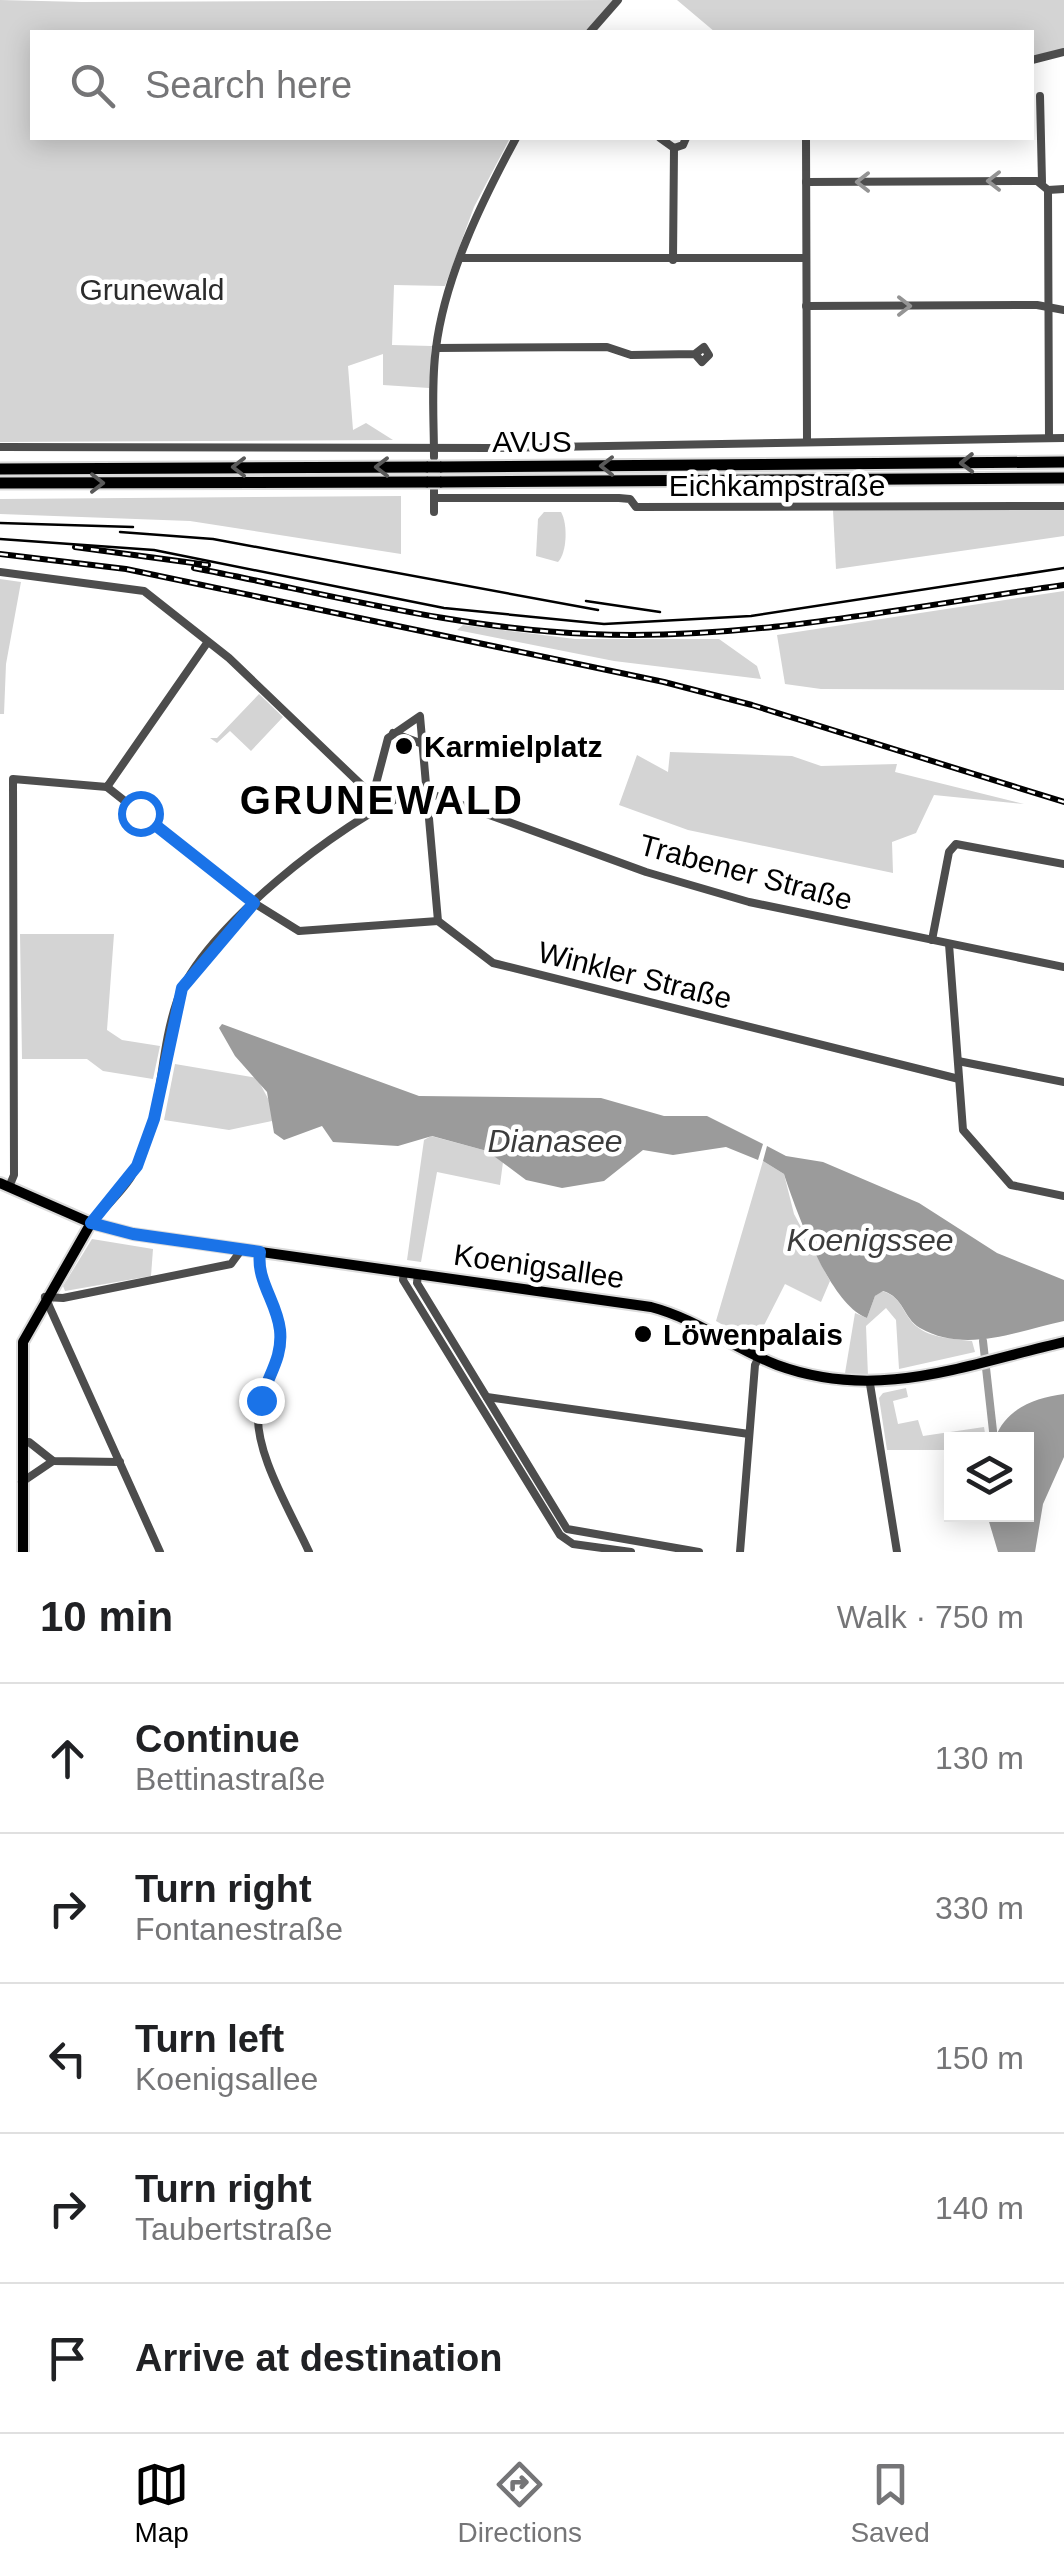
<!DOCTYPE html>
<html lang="en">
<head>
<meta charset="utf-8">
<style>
	:root { --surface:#fff; --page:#f2f2f2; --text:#202124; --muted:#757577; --line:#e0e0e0; --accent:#000 }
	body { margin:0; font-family:Arial,sans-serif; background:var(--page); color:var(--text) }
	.controls { position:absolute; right:30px; bottom:30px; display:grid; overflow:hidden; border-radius:0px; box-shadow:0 5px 25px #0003 }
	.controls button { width:90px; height:90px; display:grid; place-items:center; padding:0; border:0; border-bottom:2px solid var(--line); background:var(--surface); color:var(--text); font:50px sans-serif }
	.stop { position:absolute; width:30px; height:30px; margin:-22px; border:8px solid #1a73e8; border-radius:50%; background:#fff }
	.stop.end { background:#1a73e8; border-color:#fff; box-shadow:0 2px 10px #0008 }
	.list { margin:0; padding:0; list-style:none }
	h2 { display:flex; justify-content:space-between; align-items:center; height:130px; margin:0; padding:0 40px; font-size:42px }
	h2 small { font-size:32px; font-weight:400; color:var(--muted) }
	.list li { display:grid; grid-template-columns:65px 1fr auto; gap:30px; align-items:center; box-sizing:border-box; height:150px; padding:0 40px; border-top:2px solid var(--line) }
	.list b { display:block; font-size:38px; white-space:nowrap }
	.list p { margin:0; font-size:32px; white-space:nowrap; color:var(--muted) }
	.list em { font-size:32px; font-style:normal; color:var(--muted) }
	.icon { flex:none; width:55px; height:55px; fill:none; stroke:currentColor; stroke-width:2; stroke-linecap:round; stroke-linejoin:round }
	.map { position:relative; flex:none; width:1064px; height:1552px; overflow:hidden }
	.search { position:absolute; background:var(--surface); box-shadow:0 5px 25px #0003; left:30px; right:30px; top:30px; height:110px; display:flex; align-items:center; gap:25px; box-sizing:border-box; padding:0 35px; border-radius:0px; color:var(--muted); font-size:38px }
	.sheet { height:880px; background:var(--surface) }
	nav { display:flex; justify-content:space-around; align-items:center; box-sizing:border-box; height:140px; border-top:2px solid var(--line); background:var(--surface); font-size:28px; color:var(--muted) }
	nav a { display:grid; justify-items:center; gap:5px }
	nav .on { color:var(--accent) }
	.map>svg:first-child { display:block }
	.green { fill:#d4d4d4 }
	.water { fill:#9b9b9b }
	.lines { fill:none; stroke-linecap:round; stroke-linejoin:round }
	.canal { stroke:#9b9b9b; stroke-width:8 }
	.major-casing { stroke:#dbdbdb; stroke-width:14 }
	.highway-casing { stroke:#dbdbdb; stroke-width:15 }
	.minor { stroke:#4d4d4d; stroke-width:8 }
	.major { stroke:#000; stroke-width:10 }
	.highway { stroke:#000; stroke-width:11 }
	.tram { stroke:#000; stroke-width:2.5 }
	.rail-casing { stroke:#000; stroke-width:6 }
	.rail { stroke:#fff; stroke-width:2.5; stroke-dasharray:8; stroke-linecap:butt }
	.highway-bridge-casing { stroke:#dbdbdb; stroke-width:15; stroke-linecap:butt }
	.highway-bridge { stroke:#000; stroke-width:11 }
	.oneway { stroke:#949494 }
	.oneway2 { stroke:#595959 }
	.route { stroke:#1a73e8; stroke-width:12 }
	.poi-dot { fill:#000; stroke:#fff; stroke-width:4 }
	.labels { text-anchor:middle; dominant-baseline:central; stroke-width:9; stroke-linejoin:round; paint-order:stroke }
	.park-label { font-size:30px; fill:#2b2b2b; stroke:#fff }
	.street-label { font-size:30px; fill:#000; stroke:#fff }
	.poi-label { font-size:30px; font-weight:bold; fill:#000; stroke:#fff; text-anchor:start }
	.water-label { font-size:32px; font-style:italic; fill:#3c3c3c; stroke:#fff }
	.district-label { font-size:40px; font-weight:bold; letter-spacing:2.5px; fill:#000; stroke:#fff }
</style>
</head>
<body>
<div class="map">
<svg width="1064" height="1552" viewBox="0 0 1064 1552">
	<rect width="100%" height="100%" fill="#fff"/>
	<g class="green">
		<polygon points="0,0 82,2 614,0 586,32 32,32 32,138 510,138 474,207 445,286 394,285 392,345 432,346 429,388 383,385 383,354 348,366 353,430 366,423 393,440 0,442"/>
		<polygon points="677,0 1064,0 1064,52 1032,60 1032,32 715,32"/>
		<polygon points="401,496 401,554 190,521 0,514 0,499"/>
		<polygon points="1064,508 1064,536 836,569 833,510"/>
		<path d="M544 512H561C568 524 567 553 558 562L536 556 538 519Z"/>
		<polygon points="0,579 21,582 6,664 4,714 0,714"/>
		<polygon points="1064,591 1064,690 821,689 785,684 777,635"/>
		<polygon points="463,625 575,639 719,639 757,666 761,679 614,661 457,630"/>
		<polygon points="259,694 283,717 251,751 230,731 217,743 210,738 217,738"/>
		<polygon points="670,752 792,756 821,766 897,764 895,772 1024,804 934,795 916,833 892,842 893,873 688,830 619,805 637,755 668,772"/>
		<polygon points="20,934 114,934 107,1030 122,1040 160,1046 153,1079 103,1071 87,1059 22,1059"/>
		<polygon points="175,1064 257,1078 272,1106 272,1121 229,1130 164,1120"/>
		<polygon points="431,1136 487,1151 503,1162 500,1185 437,1172 421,1262 407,1260 424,1140"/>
		<polygon points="763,1161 784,1174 794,1214 830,1281 821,1302 785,1284 755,1343 716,1321"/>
		<polygon points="92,1239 153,1249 151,1276 65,1291 63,1286"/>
		<path d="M882 1291C903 1297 902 1314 916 1326 930 1338 954 1339 972 1341L975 1352 899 1369 896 1320 886 1308 866 1326 868 1376 845 1373 855 1313 867 1318 875 1296Z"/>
		<polygon points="906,1388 908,1397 893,1401 898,1424 918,1420 923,1436 984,1427 986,1439 952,1440 951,1450 887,1450 879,1398 883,1393"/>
	</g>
	<g class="water">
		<polygon points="222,1024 419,1096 601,1098 664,1116 707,1116 763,1144 758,1160 726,1147 673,1155 643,1150 604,1181 562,1188 526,1180 487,1151 432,1136 398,1146 333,1142 322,1126 284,1140 274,1133 267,1092 235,1056 219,1028"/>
		<path d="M767 1146 786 1156 823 1162 919 1203 997 1253 1064 1280V1321C1017 1331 966 1354 920 1328 903 1318 904 1297 883 1291L875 1296 867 1318C830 1305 796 1211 784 1174L763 1161Z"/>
		<path d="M1064 1394V1457L1043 1504 1035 1552H998L987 1515 1026 1514V1440L995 1439C1005 1409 1034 1398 1064 1394Z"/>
	</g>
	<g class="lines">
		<polyline class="canal" points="983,1341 994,1440"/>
		<defs>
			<g id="major">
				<path d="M0 1183 91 1223 133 1234 651 1307C697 1319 733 1348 777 1365 878 1402 964 1365 1064 1342"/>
				<polyline points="23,1552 23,1342 91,1223"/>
			</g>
			<g id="highway">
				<polyline points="440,467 1064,462"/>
				<polyline points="0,469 428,467"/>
				<polyline points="440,482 1064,478"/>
				<polyline points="0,483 428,482"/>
			</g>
		</defs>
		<use href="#major" class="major-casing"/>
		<use href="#highway" class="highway-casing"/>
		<g class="minor">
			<polyline points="590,32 618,0"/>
			<polyline points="1032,60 1064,52"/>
			<polyline points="1040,96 1042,182"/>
			<polyline points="660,138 674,148"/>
			<polyline points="806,138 807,440"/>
			<polyline points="674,148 683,145 686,138"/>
			<polyline points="806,182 1037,181 1048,190 1064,189"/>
			<polyline points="1048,190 1049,438"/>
			<polyline points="462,258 806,258"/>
			<polyline points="673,260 674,148"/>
			<polyline points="806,306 1037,305 1064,310"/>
			<polyline points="436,348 607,347 631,355 695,354 702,362 709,355 704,347 695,354"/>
			<polyline points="0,447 494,448 1064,438"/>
			<path d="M434 457C434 422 431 384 436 348 445 276 482 201 516 138"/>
			<polyline points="434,498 619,498 630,499 636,507 1064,506"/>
			<polyline points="434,512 434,490"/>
			<polyline points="0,572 144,591 229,658 373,796"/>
			<polyline points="393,733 420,743"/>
			<polyline points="107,787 254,903 299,931 438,921"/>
			<polyline points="373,795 388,738 420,716 438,921 493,963 959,1079"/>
			<polyline points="932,940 949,852 956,844 1064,864"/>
			<polyline points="949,944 963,1130 1011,1185 1064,1196"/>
			<polyline points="958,1061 1064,1082"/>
			<polyline points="9,1187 14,1175 13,779 107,787 207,643"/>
			<path d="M91 1223C104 1208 120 1194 131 1177 164 1123 157 1059 177 1001 202 929 341 822 411 792H426L646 872 749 902 1064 967"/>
			<path d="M260 1252C256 1282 279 1303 280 1333 282 1362 265 1380 259 1407 251 1448 292 1514 309 1552"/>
			<polyline points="404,1272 403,1280 560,1535 573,1544 631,1552"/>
			<polyline points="418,1274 417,1283 567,1529 699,1552"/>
			<polyline points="45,1297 160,1552"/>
			<polyline points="45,1297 63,1298 231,1264 242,1249"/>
			<polyline points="870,1384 897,1552"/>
			<polyline points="487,1397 749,1434"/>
			<polyline points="22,1442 29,1442 53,1461 120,1462"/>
			<polyline points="22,1482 53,1461"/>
			<polyline points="740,1552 755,1365 759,1357"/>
		</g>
		<use href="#major" class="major"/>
		<use href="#highway" class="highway"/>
		<g class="tram">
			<polyline points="0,523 133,527"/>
			<polyline points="120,532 213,539 598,610"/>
			<polyline points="0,539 154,550 444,608 604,624 751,616 1064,568"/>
			<polyline points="586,601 660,612"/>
		</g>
		<defs>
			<g id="rail">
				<polyline points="75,547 208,565"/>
				<polyline points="0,554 126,569 664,682 752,705 1064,802"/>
				<path d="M194 568C325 593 456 629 590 634 748 641 907 607 1064 585"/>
			</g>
		</defs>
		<use href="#rail" class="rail-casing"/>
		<use href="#rail" class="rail"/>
		<defs>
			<g id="highway-bridge">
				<polyline points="428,467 440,467"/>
				<polyline points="428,482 440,482"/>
			</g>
		</defs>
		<use href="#highway-bridge" class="highway-bridge-casing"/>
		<use href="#highway-bridge" class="highway-bridge"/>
	</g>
	<defs><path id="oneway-chevron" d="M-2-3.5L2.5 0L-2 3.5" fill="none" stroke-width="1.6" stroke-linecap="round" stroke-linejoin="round" transform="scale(2.5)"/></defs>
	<g class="oneway">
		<use href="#oneway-chevron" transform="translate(994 181) rotate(180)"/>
		<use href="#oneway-chevron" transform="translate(863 182) rotate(180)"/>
		<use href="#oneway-chevron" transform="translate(904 306)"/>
	</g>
	<g class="oneway2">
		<use href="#oneway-chevron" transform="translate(967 463) rotate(179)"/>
		<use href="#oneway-chevron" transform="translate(607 466) rotate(180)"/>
		<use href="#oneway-chevron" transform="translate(239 467) rotate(180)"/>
		<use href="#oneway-chevron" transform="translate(382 467) rotate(180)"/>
		<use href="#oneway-chevron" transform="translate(97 483)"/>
	</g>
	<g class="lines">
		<path class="route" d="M140 813 254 903 182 988 154 1119 137 1166 91 1223 133 1234 260 1252C256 1281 277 1302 280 1330 283 1358 268 1375 261 1400"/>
	</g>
	<g class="poi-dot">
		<circle cx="404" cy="746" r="10"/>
		<circle cx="643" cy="1334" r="10"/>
	</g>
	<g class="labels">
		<g class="park-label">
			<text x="152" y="289">Grunewald</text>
		</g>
		<g class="street-label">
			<text x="532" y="441">AVUS</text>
			<text x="777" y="485">Eichkampstraße</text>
			<text transform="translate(746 872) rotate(15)">Trabener Straße</text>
			<text transform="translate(635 975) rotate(14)">Winkler Straße</text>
			<text transform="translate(539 1266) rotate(8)">Koenigsallee</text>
		</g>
		<g class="poi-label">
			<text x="424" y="746">Karmielplatz</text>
			<text x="663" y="1334">Löwenpalais</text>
		</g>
		<g class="water-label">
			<text x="555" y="1141">Dianasee</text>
			<text x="870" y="1240">Koenigssee</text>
		</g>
		<g class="district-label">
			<text x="382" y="800">GRUNEWALD</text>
		</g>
	</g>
</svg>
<div class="controls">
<button><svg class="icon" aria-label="layers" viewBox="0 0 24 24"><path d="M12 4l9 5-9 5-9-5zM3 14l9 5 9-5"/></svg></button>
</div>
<div class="stop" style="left:140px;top:813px"></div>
<div class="stop end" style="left:261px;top:1400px"></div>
<div class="search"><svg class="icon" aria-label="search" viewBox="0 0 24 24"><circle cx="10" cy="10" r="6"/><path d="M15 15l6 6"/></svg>Search here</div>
</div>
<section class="sheet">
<h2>10 min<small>Walk · 750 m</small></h2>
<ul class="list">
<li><svg class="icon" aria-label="ahead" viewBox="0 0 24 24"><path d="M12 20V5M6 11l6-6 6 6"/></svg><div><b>Continue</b><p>Bettinastraße</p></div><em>130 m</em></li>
<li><svg class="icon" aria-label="right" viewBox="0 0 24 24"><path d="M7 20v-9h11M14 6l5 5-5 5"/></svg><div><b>Turn right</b><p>Fontanestraße</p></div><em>330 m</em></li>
<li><svg class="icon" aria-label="left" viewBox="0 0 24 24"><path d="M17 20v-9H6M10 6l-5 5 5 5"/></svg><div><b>Turn left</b><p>Koenigsallee</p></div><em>150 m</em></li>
<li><svg class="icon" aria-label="right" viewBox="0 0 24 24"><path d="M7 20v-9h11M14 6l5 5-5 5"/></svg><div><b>Turn right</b><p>Taubertstraße</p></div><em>140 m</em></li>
<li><svg class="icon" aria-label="arrive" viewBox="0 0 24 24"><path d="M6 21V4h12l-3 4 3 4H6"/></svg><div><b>Arrive at destination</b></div></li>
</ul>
</section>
<nav>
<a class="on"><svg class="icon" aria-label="map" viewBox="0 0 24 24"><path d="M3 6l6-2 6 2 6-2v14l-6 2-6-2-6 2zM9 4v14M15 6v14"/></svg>Map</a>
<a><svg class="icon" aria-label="directions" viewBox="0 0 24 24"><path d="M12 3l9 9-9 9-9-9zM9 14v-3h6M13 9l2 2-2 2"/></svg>Directions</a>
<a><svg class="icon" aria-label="saved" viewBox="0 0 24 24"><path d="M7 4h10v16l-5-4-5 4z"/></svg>Saved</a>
</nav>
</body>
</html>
